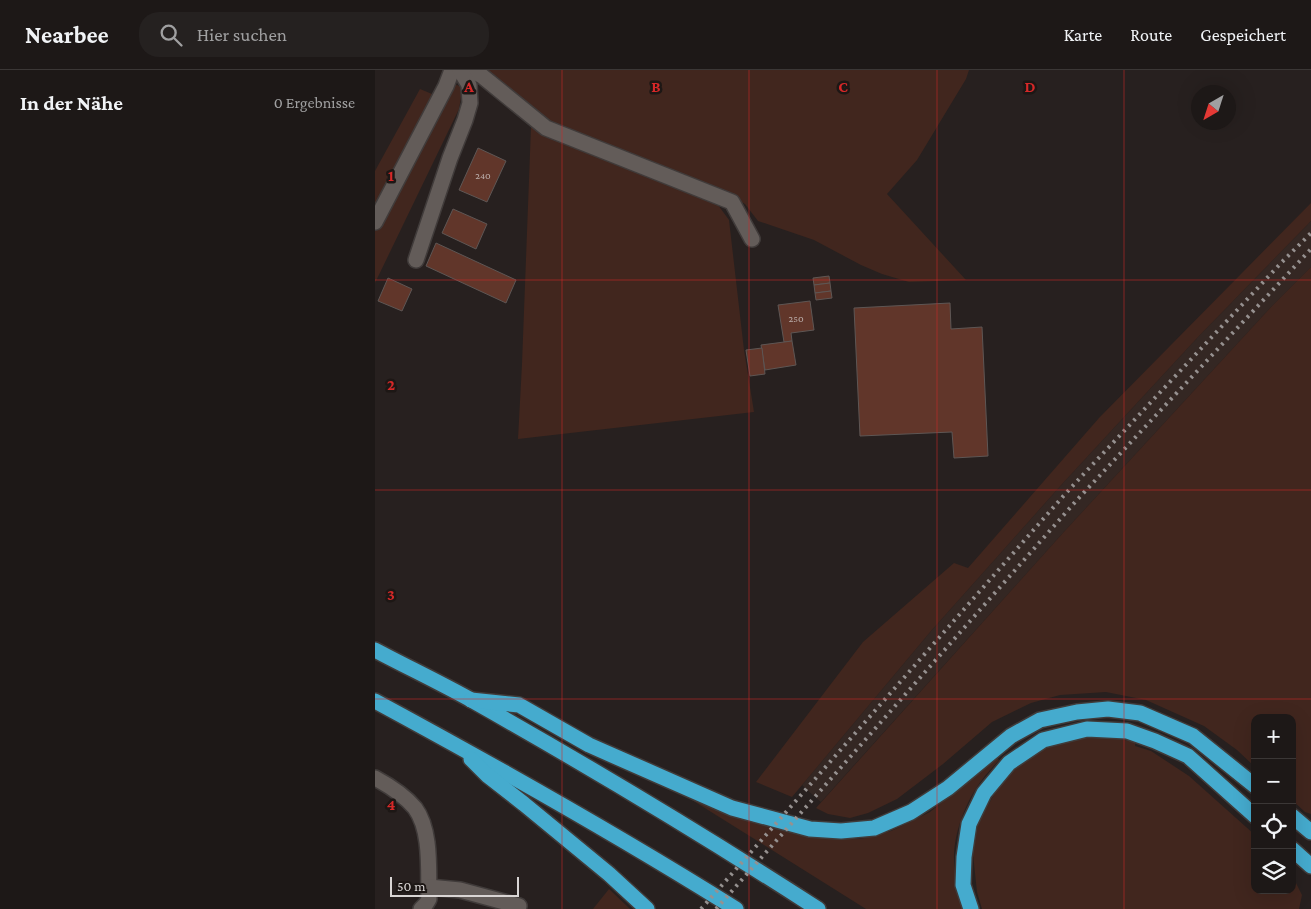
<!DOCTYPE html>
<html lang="de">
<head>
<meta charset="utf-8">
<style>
	:root { --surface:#1d1817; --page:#252120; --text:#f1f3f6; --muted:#a0a0a1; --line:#3b3736 }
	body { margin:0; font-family:"Crimson Pro",serif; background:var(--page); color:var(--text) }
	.controls { position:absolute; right:15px; bottom:15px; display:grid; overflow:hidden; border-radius:10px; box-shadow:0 5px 20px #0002 }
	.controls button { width:45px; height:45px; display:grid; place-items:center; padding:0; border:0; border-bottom:1px solid var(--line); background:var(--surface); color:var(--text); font:25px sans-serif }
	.compass { position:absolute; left:816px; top:15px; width:45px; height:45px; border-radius:50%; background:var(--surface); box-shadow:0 5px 20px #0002; rotate:219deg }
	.scale { position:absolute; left:15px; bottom:12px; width:129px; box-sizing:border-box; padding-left:5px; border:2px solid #d9d5d4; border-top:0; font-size:14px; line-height:18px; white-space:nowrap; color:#d9d5d4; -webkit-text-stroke:4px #1d1715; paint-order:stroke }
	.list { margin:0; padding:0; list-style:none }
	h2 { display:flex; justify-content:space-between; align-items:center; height:65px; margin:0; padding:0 20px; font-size:21px }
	h2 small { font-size:16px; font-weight:400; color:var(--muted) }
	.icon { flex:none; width:28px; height:28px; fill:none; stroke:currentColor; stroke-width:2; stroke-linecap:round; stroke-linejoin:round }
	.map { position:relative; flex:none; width:936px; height:839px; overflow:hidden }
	header { display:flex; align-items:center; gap:30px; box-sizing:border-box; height:70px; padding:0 25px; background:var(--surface); border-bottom:1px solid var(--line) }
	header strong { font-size:24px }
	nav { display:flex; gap:28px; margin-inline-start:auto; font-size:18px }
	.search { width:350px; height:45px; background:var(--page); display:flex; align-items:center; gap:12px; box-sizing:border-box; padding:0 18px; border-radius:20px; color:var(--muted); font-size:19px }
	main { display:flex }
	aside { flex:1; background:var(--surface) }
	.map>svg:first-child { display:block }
	.built { fill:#342723 }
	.green { fill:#41261e }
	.building { fill:#61362a; stroke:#5e5654 }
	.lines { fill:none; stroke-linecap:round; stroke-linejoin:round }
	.minor-casing { stroke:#403b3a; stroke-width:18 }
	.highway-casing { stroke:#403b3a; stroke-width:18 }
	.minor { stroke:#635c59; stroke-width:15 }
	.highway { stroke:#45abce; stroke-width:15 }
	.rail { stroke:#969190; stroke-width:4; stroke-dasharray:2.5 5; stroke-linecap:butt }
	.grid { fill:none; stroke:#d62828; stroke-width:1; stroke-opacity:0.55 }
	.labels { text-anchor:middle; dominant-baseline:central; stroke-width:5; stroke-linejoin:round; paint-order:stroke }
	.number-label { font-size:10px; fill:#bbadaa }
	.grid-label { font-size:16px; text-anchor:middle; font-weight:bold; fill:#d62828; stroke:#1d1715; stroke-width:5; stroke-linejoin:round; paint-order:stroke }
</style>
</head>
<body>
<header>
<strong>Nearbee</strong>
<div class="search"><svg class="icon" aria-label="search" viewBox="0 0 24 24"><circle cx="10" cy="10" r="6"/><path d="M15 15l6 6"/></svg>Hier suchen</div>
<nav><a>Karte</a><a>Route</a><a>Gespeichert</a></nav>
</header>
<main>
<aside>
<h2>In der Nähe<small>0 Ergebnisse</small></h2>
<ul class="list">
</ul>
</aside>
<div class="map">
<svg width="936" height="839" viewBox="0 0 936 839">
	<rect width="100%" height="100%" fill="#27201f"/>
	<polygon class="built" points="936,151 936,197 897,236 687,464 446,732 440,727 427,715 556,561 688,413 823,267"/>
	<g class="green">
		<polygon points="110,0 594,0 591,9 542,90 512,124 591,210 534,212 507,204 486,195 439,170 383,151 370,134 340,117 217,72 170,51"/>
		<polygon points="82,15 86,17 86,27 84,39 0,213 0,101 45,19 69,29 75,16"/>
		<polygon points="156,57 165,62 335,128 343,135 354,150 369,280 379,342 143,369 147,294"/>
		<polygon points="936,133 936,151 823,267 688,413 556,561 417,727 381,712 488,572 579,493 593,498 724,348"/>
		<polygon points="936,197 936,744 930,742 917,730 917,648 880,648 880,697 862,680 829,656 771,630 731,622 685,625 656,633 617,652 568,694 522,729 493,743 475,748 453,744 441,738 687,464 897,236"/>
		<polygon points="706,668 739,668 760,672 760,676 776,681 814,706 880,765 880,820 917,820 917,810 921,813 927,825 924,839 607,839 602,822 598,784 603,754 617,728 629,710 651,689 679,674"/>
		<path d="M622 687 624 690C619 696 612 703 607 710 589 733 575 772 580 801 582 814 586 827 590 839H491L317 730H320L351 743 423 765 460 769H485L516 761 555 742Z"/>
		<polygon points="234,819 255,839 218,839"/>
	</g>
	<g class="building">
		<polygon points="103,78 131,91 112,132 84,120"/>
		<polygon points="78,139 112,154 101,179 67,163"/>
		<polygon points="61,173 141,210 131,233 51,196"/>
		<polygon points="454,206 455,213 439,215 438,208"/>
		<polygon points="13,208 37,219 27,241 3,231"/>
		<polygon points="455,213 456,221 440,223 439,215"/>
		<polygon points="456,221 457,228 441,230 440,223"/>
		<polygon points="435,231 439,260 416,263 417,271 409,272 403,235"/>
		<polygon points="575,233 576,259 607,257 613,386 579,388 577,362 485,366 479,238"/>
		<polygon points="417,271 421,295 390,300 386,275"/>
		<polygon points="387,278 390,304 375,306 371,280"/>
	</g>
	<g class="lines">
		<defs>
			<g id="minor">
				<polyline points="96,0 107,6 171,58 357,132 377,169"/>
				<polyline points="0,152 71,16 77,0"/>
				<polyline points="41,190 75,88 90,50 95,33 94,15 85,0"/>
				<path d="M0 708C15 716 29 725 40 738 57 761 53 802 54 829L51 834 46 839"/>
				<polyline points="54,817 85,820 144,836"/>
			</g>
			<g id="highway">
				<path d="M0 580C32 597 66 613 98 631 215 697 330 766 443 839"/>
				<polyline points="96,630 144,635 214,675 357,738 435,759 466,761 499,758 536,742 573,718 636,666 665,650 702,642 733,639 765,643 818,666 880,716"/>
				<path d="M0 631C122 697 243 765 361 839"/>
				<polyline points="96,689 112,705 149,734 234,804 272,839"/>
				<polyline points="917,746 936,762"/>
				<polyline points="917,779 936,796"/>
				<polyline points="596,839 588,815 589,787 594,754 609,723 634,693 668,670 712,659 752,661 780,671 813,686 880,746"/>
			</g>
		</defs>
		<use href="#minor" class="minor-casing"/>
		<use href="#highway" class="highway-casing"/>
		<use href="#minor" class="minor"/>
		<use href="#highway" class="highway"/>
		<g class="rail">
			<polyline points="326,839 691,423 907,192 936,163"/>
			<polyline points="341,839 701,431 936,179"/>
		</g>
	</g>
	<path class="grid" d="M187 0V839M374 0V839M562 0V839M749 0V839M0 210H936M0 420H936M0 629H936"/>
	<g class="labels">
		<g class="number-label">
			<text x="108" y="105">240</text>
			<text x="421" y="248">250</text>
		</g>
	</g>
	<g class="grid-label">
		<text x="94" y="22">A</text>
		<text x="281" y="22">B</text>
		<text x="468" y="22">C</text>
		<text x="655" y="22">D</text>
		<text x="16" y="111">1</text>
		<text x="16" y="320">2</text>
		<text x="16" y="530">3</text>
		<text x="16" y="740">4</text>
	</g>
</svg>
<div class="controls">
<button>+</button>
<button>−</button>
<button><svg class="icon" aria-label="locate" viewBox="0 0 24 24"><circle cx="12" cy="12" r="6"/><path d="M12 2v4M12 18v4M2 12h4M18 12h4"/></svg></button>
<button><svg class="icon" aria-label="layers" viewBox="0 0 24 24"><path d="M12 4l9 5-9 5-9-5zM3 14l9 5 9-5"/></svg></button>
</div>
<svg class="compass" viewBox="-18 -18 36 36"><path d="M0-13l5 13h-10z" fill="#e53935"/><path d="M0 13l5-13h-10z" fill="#a0a0a1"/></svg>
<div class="scale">50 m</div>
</div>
</main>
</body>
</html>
